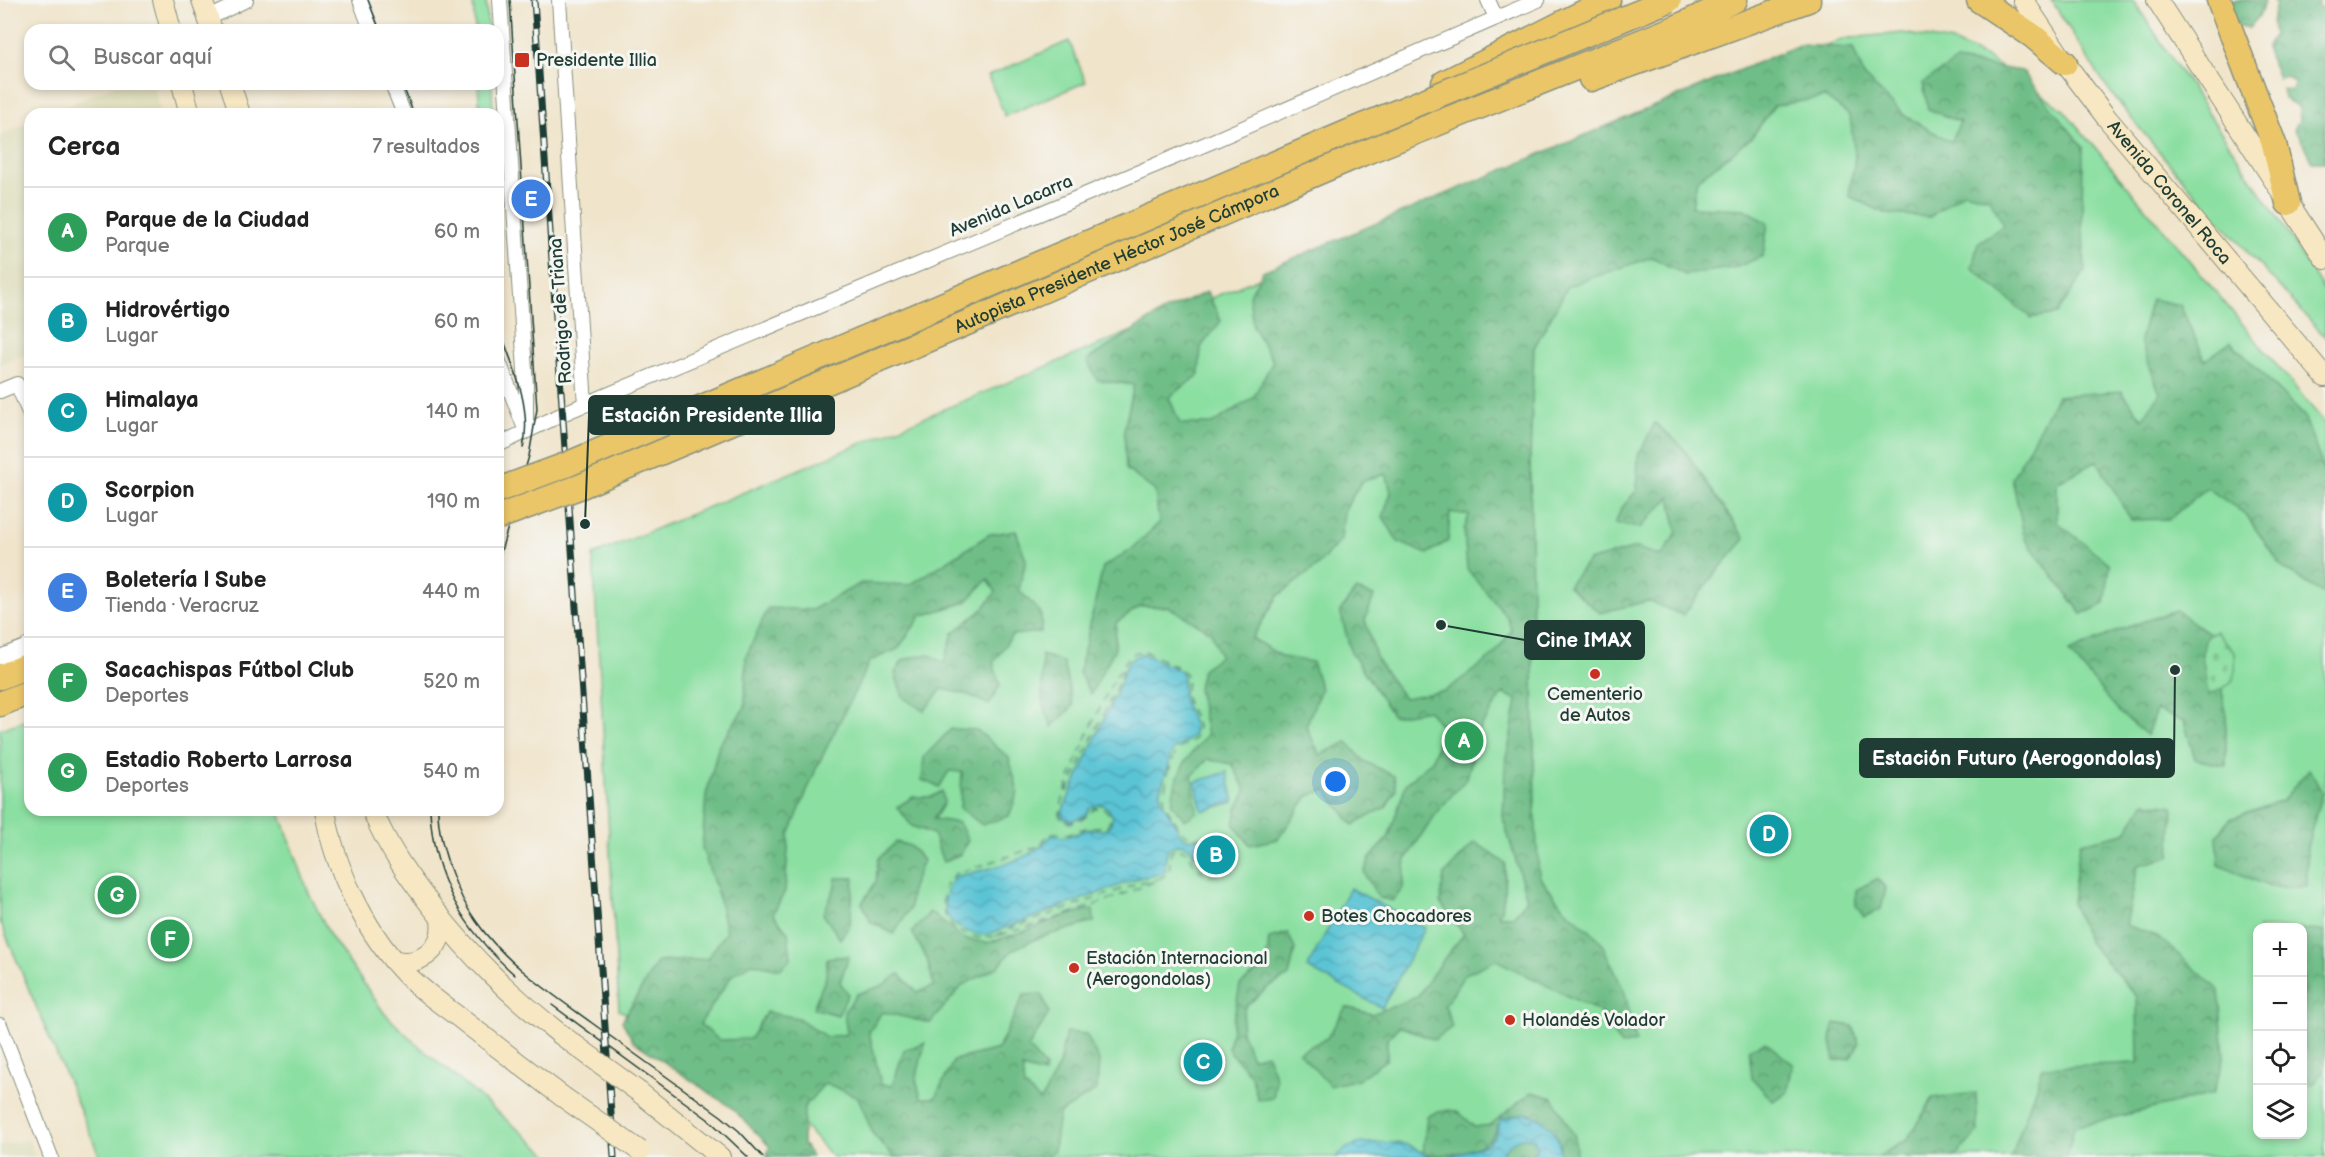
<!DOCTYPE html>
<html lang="es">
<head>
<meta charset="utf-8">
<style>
	:root { --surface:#fff; --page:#f2f2f2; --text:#222; --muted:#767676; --line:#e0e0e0; --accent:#db2777 }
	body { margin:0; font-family:"Balsamiq Sans",sans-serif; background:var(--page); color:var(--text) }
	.controls { position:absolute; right:18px; bottom:18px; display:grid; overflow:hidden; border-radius:12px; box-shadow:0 3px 9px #0003 }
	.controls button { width:54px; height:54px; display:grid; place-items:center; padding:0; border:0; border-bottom:2px solid var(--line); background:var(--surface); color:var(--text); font:30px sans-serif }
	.you { position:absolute; left:1336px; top:782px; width:21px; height:21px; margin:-15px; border:4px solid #fff; border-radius:50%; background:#1a73e8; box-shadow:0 0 0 9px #1a73e833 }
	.badge { display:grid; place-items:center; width:39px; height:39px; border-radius:50%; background:var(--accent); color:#fff; font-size:20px; font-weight:700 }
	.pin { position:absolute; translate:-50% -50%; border:3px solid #fff; box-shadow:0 2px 6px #0006 }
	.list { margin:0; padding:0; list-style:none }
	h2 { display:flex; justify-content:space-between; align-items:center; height:78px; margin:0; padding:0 24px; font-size:26px }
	h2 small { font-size:20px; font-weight:400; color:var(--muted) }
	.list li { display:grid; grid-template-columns:39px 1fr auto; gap:18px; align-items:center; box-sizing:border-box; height:90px; padding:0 24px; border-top:2px solid var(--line) }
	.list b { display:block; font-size:22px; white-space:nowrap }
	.list p { margin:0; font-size:20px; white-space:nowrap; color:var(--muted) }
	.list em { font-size:20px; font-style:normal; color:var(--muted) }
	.icon { flex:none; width:33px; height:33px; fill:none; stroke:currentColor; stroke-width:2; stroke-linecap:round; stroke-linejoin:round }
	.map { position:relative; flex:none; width:2325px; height:1157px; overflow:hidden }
	.search { position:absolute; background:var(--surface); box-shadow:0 3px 9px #0003; left:24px; top:24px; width:480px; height:66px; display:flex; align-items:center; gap:15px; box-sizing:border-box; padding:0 21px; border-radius:18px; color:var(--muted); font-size:22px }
	.panel { position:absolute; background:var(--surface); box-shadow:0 3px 9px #0003; left:24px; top:108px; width:480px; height:708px; border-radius:18px }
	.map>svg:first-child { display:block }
	.built { fill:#deddbb }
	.green { fill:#8adfa1; stroke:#548e6a; stroke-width:1.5; fill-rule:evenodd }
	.forest { fill:url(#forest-crowns); stroke:#477e5e; stroke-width:1.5 }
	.cemetery { fill:url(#cemetery-stones); stroke:#548e6a; stroke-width:1.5 }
	.water { fill:url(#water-waves); stroke:#3c8084; stroke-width:1.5 }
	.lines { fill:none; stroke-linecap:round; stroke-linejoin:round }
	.ferry { stroke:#2e5f5c; stroke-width:1.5; stroke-dasharray:8 6; stroke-linecap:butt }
	.street-casing { stroke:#88907f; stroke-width:16 }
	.secondary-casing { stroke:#88907f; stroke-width:22 }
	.highway-casing { stroke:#88907f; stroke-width:27 }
	.street { stroke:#fff; stroke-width:14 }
	.secondary { stroke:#f7e8c3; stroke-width:20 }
	.highway { stroke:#eac669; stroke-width:24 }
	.tram { stroke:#1f3d34; stroke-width:1.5 }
	.rail-casing { stroke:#1f3d34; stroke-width:7 }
	.rail { stroke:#f6f6f2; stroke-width:4.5; stroke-dasharray:14; stroke-linecap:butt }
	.secondary-bridge-casing { stroke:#88907f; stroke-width:22; stroke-linecap:butt }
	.highway-bridge-casing { stroke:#88907f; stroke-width:27; stroke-linecap:butt }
	.secondary-bridge { stroke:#f7e8c3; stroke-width:20 }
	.highway-bridge { stroke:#eac669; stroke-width:24 }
	.poi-dot { fill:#c8321e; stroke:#f6f6f2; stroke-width:2 }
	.labels { text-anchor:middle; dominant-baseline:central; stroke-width:6; stroke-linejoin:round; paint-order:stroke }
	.poi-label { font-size:18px; fill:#1f3d34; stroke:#f6f6f2; text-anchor:start }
	.street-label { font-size:18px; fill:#1f3d34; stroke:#f6f6f2 }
	.leader { fill:none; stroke:#1f3d34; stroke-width:2 }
	.callout-dot { fill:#1f3d34; stroke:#f6f6f2; stroke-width:2 }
	.callout { fill:#1f3d34; stroke:#1f3d34; stroke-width:2 }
	.callout-label { font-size:20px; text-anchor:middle; font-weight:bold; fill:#fff }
</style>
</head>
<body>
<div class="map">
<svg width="2325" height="1157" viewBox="0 0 2325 1157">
	<defs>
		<pattern id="forest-crowns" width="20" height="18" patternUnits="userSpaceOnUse" patternTransform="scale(1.5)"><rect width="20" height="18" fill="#6fbe87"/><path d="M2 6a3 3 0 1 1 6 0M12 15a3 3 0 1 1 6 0" fill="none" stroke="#5b9c6f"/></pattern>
		<pattern id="cemetery-stones" width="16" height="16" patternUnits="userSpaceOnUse" patternTransform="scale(1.5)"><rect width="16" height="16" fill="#8adfa1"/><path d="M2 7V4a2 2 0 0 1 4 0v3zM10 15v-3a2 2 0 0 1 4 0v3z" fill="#77c08b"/></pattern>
		<pattern id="water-waves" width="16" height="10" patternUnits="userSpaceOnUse" patternTransform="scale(1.5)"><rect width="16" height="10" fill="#5ac4d5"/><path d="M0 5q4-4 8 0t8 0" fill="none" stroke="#4aa0ae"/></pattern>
	</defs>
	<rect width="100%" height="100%" fill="#f6f6f2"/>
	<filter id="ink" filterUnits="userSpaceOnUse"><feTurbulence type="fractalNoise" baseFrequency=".0167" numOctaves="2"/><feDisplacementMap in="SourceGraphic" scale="12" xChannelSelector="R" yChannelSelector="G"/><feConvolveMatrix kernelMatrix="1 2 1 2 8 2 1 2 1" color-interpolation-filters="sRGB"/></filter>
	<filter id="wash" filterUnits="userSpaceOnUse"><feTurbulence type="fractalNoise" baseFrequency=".008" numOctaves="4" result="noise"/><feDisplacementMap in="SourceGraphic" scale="24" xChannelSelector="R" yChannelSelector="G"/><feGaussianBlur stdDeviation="1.35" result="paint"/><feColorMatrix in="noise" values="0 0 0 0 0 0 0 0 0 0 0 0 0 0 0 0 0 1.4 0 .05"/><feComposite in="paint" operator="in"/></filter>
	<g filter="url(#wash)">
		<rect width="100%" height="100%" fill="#f0e4ca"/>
		<g class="built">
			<polygon points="117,84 154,84 160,114 48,114"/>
			<polygon points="30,122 30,338 24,341 28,353 0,365 0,135"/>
			<polygon points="28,1139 35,1157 0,1157 0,1146"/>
		</g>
		<g class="green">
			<polygon points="473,0 486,0 488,30 475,30"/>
			<path d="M2051 0H2133L2284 227 2325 293V337C2254 259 2182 182 2116 99 2092 68 2073 33 2051 0Z"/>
			<path d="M1903 33 1952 42 1986 57 2063 109 2325 423V1157H832L801 1122 674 1037 619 1010 593 555 1798 54 1848 38ZM2258 928H2302V1134H2258Z"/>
			<polygon points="1069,41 1086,82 1005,116 988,76"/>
			<polygon points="478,84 492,84 493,114 480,114"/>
			<polygon points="498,190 504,286 504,290 499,293"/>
			<polygon points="30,719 30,810 279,810 308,891 331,937 385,1014 414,1042 551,1157 100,1157 0,921 0,729"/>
		</g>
		<g class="forest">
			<polygon points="2234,0 2265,0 2259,16 2248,29 2236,26 2228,9"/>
			<polygon points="2273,0 2319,0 2319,7 2325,9 2325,162 2312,162 2300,137 2294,130 2300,118 2298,106 2284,99 2282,89 2291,91 2295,83 2287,76 2278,78 2266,48 2274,35 2272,23 2276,2"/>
			<path d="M1799 45 1853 48 1864 76 1905 116 1951 142 1960 122 1928 109 1923 83 1956 61 2022 71 2083 147 2082 215 2085 271 2057 314 2031 318 1972 268 1978 243 2004 225 1989 198 1964 192 1930 217 1887 214 1849 196 1855 157 1850 116 1825 97 1774 106 1751 138 1697 180 1692 207 1744 209 1768 223 1763 256 1737 267 1685 275 1652 257 1568 286 1534 348 1530 461 1535 813 1539 876 1562 906 1600 940 1625 993 1636 1042 1621 1046 1600 1012 1496 960 1465 974 1445 1005 1452 1027 1434 1040 1399 1026 1387 1039V1059L1358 1079 1330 1086 1299 1052 1327 1038 1346 1007 1372 1014 1417 997 1439 965 1464 934 1440 903 1444 875 1475 842 1505 863 1504 897 1499 916H1514L1527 899 1503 818 1505 768 1517 700 1503 693 1481 727 1467 778 1437 812 1406 859 1403 888 1393 901 1379 898 1364 873 1369 860 1389 836 1406 784 1433 759 1441 726 1429 710 1393 716 1351 652 1340 611 1356 590 1374 596 1365 620 1377 660 1404 698 1445 691 1493 656 1511 631 1508 618 1467 569 1464 530 1469 515 1450 512 1448 541 1427 554 1398 542 1383 517 1391 492 1386 474 1361 482 1344 511 1341 540 1316 567 1278 596 1252 638 1282 657 1312 662 1321 689 1306 726 1320 755 1347 742 1364 761 1394 776 1396 790 1386 807 1353 825 1326 790 1308 796 1278 839 1250 845 1234 825 1237 809 1246 791 1232 764 1208 759 1192 776 1197 812 1185 820 1172 804C1175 772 1186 758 1207 735L1198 688 1202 669 1220 656 1211 632 1169 607 1140 606 1116 623 1115 648 1091 694 1079 673 1103 567 1131 550 1159 523 1155 491 1126 469 1124 430 1134 385 1097 380 1087 360 1162 312 1207 292 1221 321 1201 347 1199 375 1169 397 1180 424H1212L1253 398 1273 361 1253 327 1249 296 1263 271Z"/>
			<polygon points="2151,299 2180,305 2205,360 2231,342 2304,416 2325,473 2325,595 2283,568 2245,514 2207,488 2169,519 2131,520 2097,461 2057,482 2057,522 2110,564 2105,604 2082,614 2025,539 2012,478 2057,396 2122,391 2142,419 2160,394 2140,340"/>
			<polygon points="1655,423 1681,445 1745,539 1713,576 1683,615 1648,601 1600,613 1568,586 1588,561 1636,548 1662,556 1677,532 1670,497 1640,528 1615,524 1621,509 1637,490 1638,456"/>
			<polygon points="1016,531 1026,560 1019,590 1041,613 1041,632 1012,635 993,663 1000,685 989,705 969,695 942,689 924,711 903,697 895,673 903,660 928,654 944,663 953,633 982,610 996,592 988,579 966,602 921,616 898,649 870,661 816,769 789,835 785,891 773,914 788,932 791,959 780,969 752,963 732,975 700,1024 719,1040 750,1039 766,1012 798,1018 826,1037 847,1034 844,1012 857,994 881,986 899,974 917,992 934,986 927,959 912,932 930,912 964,939 987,943 1026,931 1064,916 1093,909 1094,922 1038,938 1012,950 998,967 963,985 930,1023 882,1012 869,1032 881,1084 892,1086 904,1050 925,1043 916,1080 921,1098 935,1098 954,1060 998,1049 1024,995 1042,994 1049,1013 1028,1048 1045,1067 1044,1074 1022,1068 1024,1086 1041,1101 1059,1065 1066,1032 1086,1034 1099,1061 1097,1089 1059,1114 1054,1150 1048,1157 894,1157 873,1134 858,1097 825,1083 804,1107 803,1144 812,1157 766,1157 770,1147 732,1108 633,1041 622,1021 657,962 707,959 726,932 718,895 702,848 706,795 719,745 745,707 746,657 768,608 812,610 861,583 910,585 990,534"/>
			<polygon points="2176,610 2211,635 2226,712 2226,766 2195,759 2184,721 2156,710 2147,735 2120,713 2069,652 2122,629"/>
			<polygon points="1042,655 1063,662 1073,706 1052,727 1042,701"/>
			<polygon points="951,729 977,730 1009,758 1018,792 1009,816 982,825 960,808 962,772 949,771 939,787 922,780 924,757"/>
			<polygon points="2309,769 2322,792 2307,847 2307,887 2270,887 2219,865 2217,836 2230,819 2282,801"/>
			<polygon points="942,791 944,803 934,819 959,823 968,840 961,854 943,862 933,834 912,826 897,807 913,797 932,797"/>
			<polygon points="2145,802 2173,806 2170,857 2138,865 2126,925 2157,936 2219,990 2224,1058 2213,1094 2074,1127 2067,1157 2011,1157 2043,1067 2138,1063 2137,997 2089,942 2072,903 2080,843 2125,833"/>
			<polygon points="896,842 910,846 923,860 911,890 910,908 894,934 871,922 862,903 876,882 878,859"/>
			<polygon points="836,878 854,878 850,925 840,939 823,914 834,890"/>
			<polygon points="1877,879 1886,888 1881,909 1864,917 1856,905 1856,890"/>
			<polygon points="2303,930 2325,931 2325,1069 2312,1086 2303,1066"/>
			<polygon points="1288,933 1295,949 1289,976 1270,986 1245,1007 1241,1030 1252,1058 1267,1054 1276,1079 1273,1098 1258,1100 1251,1076 1228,1049 1240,985 1266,965 1269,938"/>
			<polygon points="849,956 840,982 848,994 838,1015 813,1008 826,977 827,958"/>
			<polygon points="1834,1023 1853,1026 1859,1044 1850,1059 1835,1061 1831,1041"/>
			<polygon points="1765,1042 1793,1064 1787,1093 1773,1101 1752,1078 1749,1049"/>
			<path d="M1532 1092 1553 1098 1575 1137 1576 1157H1560V1143L1498 1125C1490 1152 1448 1157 1423 1154L1427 1116C1451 1107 1457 1107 1474 1127L1490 1125Z"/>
			<polygon points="1976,1093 1978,1133 1954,1157 1877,1157 1907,1140 1933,1098"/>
			<polygon points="1522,1136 1534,1138 1537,1147 1532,1157 1498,1157 1511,1142"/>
		</g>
		<path class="cemetery" d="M2216 631 2235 653C2236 682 2235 684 2208 695L2202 654 2206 637Z"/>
		<g class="water">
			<path d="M1143 654 1179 670 1183 676V698L1194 727V734L1188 741 1174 749 1170 756 1169 765 1160 790 1161 799 1181 835 1187 839 1204 837 1197 846 1194 856 1190 848 1181 844 1171 847 1166 854 1165 871 1160 874 1139 878 986 935C964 934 939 922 946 895 948 889 951 883 954 877 986 869 1031 863 1052 835L1066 837 1090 829 1104 830 1110 826 1113 818 1109 809 1100 804 1090 808 1086 815 1071 821 1063 818 1062 812 1121 682C1125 668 1127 657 1143 654Z"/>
			<polygon points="1227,772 1234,802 1202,811 1195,782"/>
			<polygon points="1350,888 1425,928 1382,1008 1307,968"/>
			<path d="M1525 1113C1547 1118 1562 1134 1560 1157H1532L1537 1147 1534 1139C1516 1135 1509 1144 1498 1157H1448L1487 1144 1495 1136 1501 1119Z"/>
			<path d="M1361 1143C1377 1143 1400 1140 1415 1148 1421 1151 1424 1155 1432 1157H1336L1347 1148Z"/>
		</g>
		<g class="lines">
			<g class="ferry">
				<path d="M1144 651 1181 669 1186 675C1188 684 1184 694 1187 702 1190 711 1199 723 1197 733 1195 743 1184 744 1177 751 1172 756 1163 791 1164 799 1165 806 1170 813 1174 819 1178 825 1182 834 1189 836 1206 842 1225 819 1235 849 1240 865 1223 879 1207 874 1197 871 1192 859 1187 851L1175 848 1171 852C1169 859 1172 868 1166 874 1154 887 1002 939 981 938 963 937 945 926 943 907 942 894 945 882 955 874L1034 848 1041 844 1048 835 1054 833 1067 834 1089 827H1106C1114 818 1110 811 1100 807L1094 809 1084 818 1070 823 1060 817C1058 795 1112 675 1128 658 1133 652 1137 652 1144 651Z"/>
				<polyline points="1067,792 1119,681 1123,668"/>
				<polyline points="996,936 1009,929 1142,882 1158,879"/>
			</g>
		</g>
	</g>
	<g filter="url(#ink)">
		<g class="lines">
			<defs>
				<g id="street">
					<polyline points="360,0 371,30"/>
					<polyline points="500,0 526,385 526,431"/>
					<polyline points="559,0 585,405"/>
					<polyline points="1488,0 1496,18"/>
					<polyline points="209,18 246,0"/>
					<polyline points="392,84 404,114"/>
					<polyline points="498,359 523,424"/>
					<polyline points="0,391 17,384 30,415"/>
					<polyline points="498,445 569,411 1213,141 1538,0"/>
					<polyline points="0,657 30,645"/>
					<polyline points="0,1025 51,1157"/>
				</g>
				<g id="secondary">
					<polyline points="163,0 171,30"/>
					<polyline points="202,0 212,30"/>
					<path id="s1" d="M2023 0 2065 63 2106 117 2325 377"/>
					<polyline points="2157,0 2325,259"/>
					<polyline points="182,84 190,114"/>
					<polyline points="230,84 240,114"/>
					<path d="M325 810C333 864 364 929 401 969 419 989 443 1005 465 1022 497 1047 530 1072 563 1097"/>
					<path d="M372 810C388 848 407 875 433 908 473 959 509 994 560 1034"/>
					<path d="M393 960C421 969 448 945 440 916"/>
					<polyline points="639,1092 720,1157"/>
				</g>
				<g id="highway">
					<polyline points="1979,0 2033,36 2065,63"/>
					<polyline points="2219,0 2274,144 2288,203"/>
					<polyline points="1591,79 1808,0"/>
					<polyline points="1444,83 1608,0"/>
					<path id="s2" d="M955 328 1361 154 1675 28 1735 0"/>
					<polyline points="0,677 30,665"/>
					<polyline points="0,704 30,692"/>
				</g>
			</defs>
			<use href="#street" class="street-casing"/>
			<use href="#secondary" class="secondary-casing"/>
			<use href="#highway" class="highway-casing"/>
			<use href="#street" class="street"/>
			<use href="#secondary" class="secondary"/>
			<use href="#highway" class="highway"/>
			<g class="tram">
				<polyline points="368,0 380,30"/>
				<polyline points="402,84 414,114"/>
				<path d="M498 326C512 363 533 408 523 448"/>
				<polyline points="498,561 529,456 537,409 510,0"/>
				<path d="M430 810C433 879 464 930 515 975"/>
				<path d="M438 810C438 843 457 895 476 921 505 963 551 993 592 1023 635 1054 678 1085 721 1116L739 1131 763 1157"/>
				<polyline points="552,1005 709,1120 748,1157"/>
			</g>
			<defs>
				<polyline id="rail" points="534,0 614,1157"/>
			</defs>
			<use href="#rail" class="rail-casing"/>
			<use href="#rail" class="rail"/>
			<defs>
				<g id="secondary-bridge">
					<polyline points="560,1034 639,1092"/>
					<polyline points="563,1097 640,1151"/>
				</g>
				<g id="highway-bridge">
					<polyline points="498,490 566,465 1358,128 1669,0"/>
					<polyline points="498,517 579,487 955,328"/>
				</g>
			</defs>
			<use href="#secondary-bridge" class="secondary-bridge-casing"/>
			<use href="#highway-bridge" class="highway-bridge-casing"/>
			<use href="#secondary-bridge" class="secondary-bridge"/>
			<use href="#highway-bridge" class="highway-bridge"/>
		</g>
	</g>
	<g class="poi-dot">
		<rect x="514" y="52" width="16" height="16" rx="3"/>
		<circle cx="1595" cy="674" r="6"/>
		<circle cx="1309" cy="916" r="6"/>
		<circle cx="1074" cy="968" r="6"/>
		<circle cx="1510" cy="1020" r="6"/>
	</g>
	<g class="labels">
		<g class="poi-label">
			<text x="536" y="60">Presidente Illia</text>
			<text x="1595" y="694" text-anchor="middle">Cementerio<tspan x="1595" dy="21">de Autos</tspan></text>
			<text x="1321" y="916">Botes Chocadores</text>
			<text x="1086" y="958">Estación Internacional<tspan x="1086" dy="21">(Aerogondolas)</tspan></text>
			<text x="1522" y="1020">Holandés Volador</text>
		</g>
		<g class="street-label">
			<text stroke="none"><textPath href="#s1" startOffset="242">Avenida Coronel Roca</textPath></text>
			<text transform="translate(1011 206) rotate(-23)">Avenida Lacarra</text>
			<text stroke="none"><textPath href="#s2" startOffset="176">Autopista Presidente Héctor José Cámpora</textPath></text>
			<text transform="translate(561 311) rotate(-94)">Rodrigo de Triana</text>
		</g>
	</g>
	<path class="leader" d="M585 524L589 415M1441 625L1525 640M2175 670L2174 758"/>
	<g class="callout-dot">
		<circle cx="585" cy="524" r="6"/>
		<circle cx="1441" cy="625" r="6"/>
		<circle cx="2175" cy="670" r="6"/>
	</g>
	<g class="callout">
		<rect x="589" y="396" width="245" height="38" rx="6"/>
		<rect x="1525" y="621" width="119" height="38" rx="6"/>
		<rect x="1860" y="739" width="314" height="38" rx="6"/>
	</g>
	<g class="callout-label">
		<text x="712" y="422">Estación Presidente Illia</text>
		<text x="1584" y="647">Cine IMAX</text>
		<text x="2017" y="765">Estación Futuro (Aerogondolas)</text>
	</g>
</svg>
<div class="controls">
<button>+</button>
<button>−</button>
<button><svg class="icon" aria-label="locate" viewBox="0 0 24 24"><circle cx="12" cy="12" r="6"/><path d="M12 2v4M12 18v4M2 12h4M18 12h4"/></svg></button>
<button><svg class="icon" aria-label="layers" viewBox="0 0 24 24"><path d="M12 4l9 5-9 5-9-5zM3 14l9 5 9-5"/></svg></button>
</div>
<div class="you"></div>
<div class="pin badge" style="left:1464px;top:741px;background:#2e9e5b">A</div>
<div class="pin badge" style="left:1216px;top:855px;background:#0f9aa8">B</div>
<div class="pin badge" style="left:1203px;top:1062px;background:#0f9aa8">C</div>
<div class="pin badge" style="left:1769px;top:834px;background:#0f9aa8">D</div>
<div class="pin badge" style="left:531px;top:199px;background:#3f7fe0">E</div>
<div class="pin badge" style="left:170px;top:939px;background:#2e9e5b">F</div>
<div class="pin badge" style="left:117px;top:895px;background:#2e9e5b">G</div>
<div class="search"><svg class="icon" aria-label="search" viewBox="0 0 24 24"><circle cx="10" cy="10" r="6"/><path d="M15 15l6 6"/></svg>Buscar aquí</div>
<section class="panel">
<h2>Cerca<small>7 resultados</small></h2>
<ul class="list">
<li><span class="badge" style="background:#2e9e5b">A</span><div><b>Parque de la Ciudad</b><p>Parque</p></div><em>60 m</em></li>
<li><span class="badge" style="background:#0f9aa8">B</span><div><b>Hidrovértigo</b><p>Lugar</p></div><em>60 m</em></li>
<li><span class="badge" style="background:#0f9aa8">C</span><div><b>Himalaya</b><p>Lugar</p></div><em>140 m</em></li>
<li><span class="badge" style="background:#0f9aa8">D</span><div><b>Scorpion</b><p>Lugar</p></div><em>190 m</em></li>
<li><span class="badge" style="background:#3f7fe0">E</span><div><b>Boletería | Sube</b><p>Tienda · Veracruz</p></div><em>440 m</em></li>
<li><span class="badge" style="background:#2e9e5b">F</span><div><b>Sacachispas Fútbol Club</b><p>Deportes</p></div><em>520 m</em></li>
<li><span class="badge" style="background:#2e9e5b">G</span><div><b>Estadio Roberto Larrosa</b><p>Deportes</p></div><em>540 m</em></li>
</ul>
</section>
</div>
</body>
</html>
